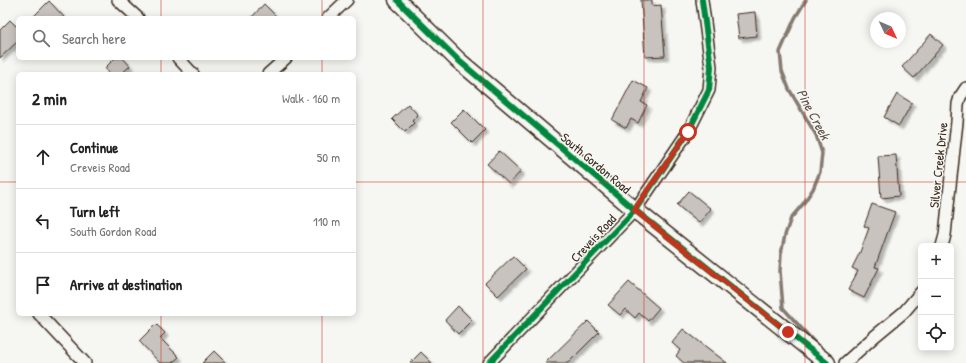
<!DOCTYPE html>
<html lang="en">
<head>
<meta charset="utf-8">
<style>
	:root { --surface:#fff; --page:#f2f2f2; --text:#222; --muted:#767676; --line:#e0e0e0 }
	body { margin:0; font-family:"Patrick Hand",sans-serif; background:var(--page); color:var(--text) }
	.controls { position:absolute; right:12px; bottom:12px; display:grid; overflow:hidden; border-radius:6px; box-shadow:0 2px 10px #0003 }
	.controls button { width:36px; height:36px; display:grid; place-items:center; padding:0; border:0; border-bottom:1px solid var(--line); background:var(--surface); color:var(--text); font:20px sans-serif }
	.compass { position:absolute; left:870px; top:12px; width:36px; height:36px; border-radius:50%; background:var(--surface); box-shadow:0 2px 10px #0003; rotate:134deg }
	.stop { position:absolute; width:12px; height:12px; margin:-9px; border:3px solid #c8321e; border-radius:50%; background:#fff }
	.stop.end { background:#c8321e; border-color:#fff; box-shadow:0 1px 4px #0008 }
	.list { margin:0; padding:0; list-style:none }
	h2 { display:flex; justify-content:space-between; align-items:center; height:52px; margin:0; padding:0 16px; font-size:17px }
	h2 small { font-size:13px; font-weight:400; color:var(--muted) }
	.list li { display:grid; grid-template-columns:26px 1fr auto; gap:12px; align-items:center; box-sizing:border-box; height:64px; padding:0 16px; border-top:1px solid var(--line) }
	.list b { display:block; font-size:15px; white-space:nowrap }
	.list p { margin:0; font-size:13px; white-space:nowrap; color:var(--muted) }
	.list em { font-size:13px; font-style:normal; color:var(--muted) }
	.icon { flex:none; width:22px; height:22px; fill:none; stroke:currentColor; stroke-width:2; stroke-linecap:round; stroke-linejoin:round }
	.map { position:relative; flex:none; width:966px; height:363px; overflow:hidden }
	.search { position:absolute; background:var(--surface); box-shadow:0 2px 10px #0003; left:16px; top:16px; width:340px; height:44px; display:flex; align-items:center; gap:10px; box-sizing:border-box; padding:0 14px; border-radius:6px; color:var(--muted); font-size:15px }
	.panel { position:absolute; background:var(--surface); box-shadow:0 2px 10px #0003; left:16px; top:72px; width:340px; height:244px; border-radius:6px }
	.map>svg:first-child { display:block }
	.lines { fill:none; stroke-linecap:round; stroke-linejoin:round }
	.stream { stroke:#857a71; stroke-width:3.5 }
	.building { fill:#c8c3be; stroke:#3b2a1e; filter:url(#shadow) }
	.street-casing { stroke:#3b2a1e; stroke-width:14 }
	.secondary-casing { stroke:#3b2a1e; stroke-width:19 }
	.street { stroke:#f6f6f2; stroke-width:11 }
	.secondary { stroke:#f6f6f2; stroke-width:16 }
	.cycleway-casing { stroke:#f6f6f2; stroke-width:8 }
	.cycleway { stroke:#00873e; stroke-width:6 }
	.route { stroke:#c8321e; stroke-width:5 }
	.grid { fill:none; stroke:#c8321e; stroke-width:1; stroke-opacity:0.55 }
	.labels { text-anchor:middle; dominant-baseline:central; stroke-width:3; stroke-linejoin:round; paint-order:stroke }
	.street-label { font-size:13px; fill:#3b2a1e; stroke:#f6f6f2 }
	.water-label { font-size:14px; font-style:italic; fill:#605248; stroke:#f6f6f2 }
</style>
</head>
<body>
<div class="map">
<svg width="966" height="363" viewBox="0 0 966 363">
	<defs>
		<filter id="shadow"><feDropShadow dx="3.5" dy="3.5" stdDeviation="1" flood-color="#0004"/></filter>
	</defs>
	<rect width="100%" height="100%" fill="#f6f6f2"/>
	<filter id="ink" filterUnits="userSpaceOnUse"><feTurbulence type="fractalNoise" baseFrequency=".025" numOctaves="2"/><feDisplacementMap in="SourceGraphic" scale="8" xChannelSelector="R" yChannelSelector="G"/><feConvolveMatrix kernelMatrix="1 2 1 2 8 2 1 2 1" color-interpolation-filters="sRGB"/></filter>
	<g filter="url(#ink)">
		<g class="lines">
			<polyline class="stream" points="806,0 795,18 780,52 782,71 789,89 816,135 822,153 820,172 813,189 803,204 791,218 785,235 781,254 780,271 783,308 815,343"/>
		</g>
		<g class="building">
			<polygon points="641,0 652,0 652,6 661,5 665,56 645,57"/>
			<polygon points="49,1 65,18 32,18"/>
			<polygon points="264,4 278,18 251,18"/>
			<polygon points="755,12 757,36 739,38 736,14"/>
			<polygon points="10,20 18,28 18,41 0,58 0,30"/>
			<polygon points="931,34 943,45 914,78 902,67"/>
			<polygon points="115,58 123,58 130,66 121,74 110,74 105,68"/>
			<polygon points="633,80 648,88 641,102 647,105 638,123 631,119 626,128 612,120"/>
			<polygon points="897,94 912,103 899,126 884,117"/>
			<polygon points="408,104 418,115 412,121 414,123 405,132 392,119"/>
			<polygon points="464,109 485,130 472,143 451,122"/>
			<polygon points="499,151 521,171 509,184 487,164"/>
			<polygon points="896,155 899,196 881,198 878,156"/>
			<polygon points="689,191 711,209 699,223 677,205"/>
			<polygon points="872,204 895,212 875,267 879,268 864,298 848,290 858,271 852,268 860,252 869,228 864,226"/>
			<polygon points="513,256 526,269 498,296 485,283"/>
			<polygon points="629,282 659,308 648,321 639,313 635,318 625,309 620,315 608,305"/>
			<polygon points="458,306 472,320 458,334 445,320"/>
			<polygon points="588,321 599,332 568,363 545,363"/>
			<polygon points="156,324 165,333 160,338 179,357 172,363 160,363 139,341"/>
			<polygon points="683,329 727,363 684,363 676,356 680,350 672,343"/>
			<polygon points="214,351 226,363 202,363"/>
			<polygon points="421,352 432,363 410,363"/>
		</g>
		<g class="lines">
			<defs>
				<g id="street">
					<polyline points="118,0 138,18"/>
					<polyline points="328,18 347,0"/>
					<polyline points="178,58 193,74"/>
					<polyline points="268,74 286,58"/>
					<polyline points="942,246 945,235 950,186 957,122 958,104 960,97 966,88"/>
					<polyline points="39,314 85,363"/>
					<polyline points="489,363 635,210 688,132 709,90 711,67 702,0"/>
					<polyline points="845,363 875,336 904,312 921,292"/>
				</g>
				<polyline id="secondary" points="397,0 458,60 635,210 827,363"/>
			</defs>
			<use href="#street" class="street-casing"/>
			<use href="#secondary" class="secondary-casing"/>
			<use href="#street" class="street"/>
			<use href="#secondary" class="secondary"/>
			<defs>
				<g id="cycleway">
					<polyline points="397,0 458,60 635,210 827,363"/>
					<polyline points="489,363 635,210 688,132 709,90 711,67 702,0"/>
				</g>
			</defs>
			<use href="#cycleway" class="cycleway-casing"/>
			<use href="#cycleway" class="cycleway"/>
		</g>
	</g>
	<g class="lines" filter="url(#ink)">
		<polyline class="route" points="688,132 634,210 788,332"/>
	</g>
	<path class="grid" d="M161 0V18M322 0V18M483 0V363M644 0V363M805 0V363M161 58V74M322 58V74M0 182H18M354 182H966M161 314V363M322 314V363"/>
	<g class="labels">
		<g class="street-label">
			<text transform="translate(596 163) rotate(40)">South Gordon Road</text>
			<text transform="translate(938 165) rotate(-84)">Silver Creek Drive</text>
			<text transform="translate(593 238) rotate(-47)">Creveis Road</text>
		</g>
		<g class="water-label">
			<text transform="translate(814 114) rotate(62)">Pine Creek</text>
		</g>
	</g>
</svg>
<div class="controls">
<button>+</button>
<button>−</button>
<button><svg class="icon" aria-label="locate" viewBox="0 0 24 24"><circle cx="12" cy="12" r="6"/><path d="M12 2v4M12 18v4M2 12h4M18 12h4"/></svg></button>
</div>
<svg class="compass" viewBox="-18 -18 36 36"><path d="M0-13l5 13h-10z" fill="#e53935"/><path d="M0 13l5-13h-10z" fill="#767676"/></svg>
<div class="stop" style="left:688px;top:132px"></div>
<div class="stop end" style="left:788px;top:332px"></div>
<div class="search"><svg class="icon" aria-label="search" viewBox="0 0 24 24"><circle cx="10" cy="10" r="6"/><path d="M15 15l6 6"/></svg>Search here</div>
<section class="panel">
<h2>2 min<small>Walk · 160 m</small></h2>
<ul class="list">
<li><svg class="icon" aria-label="ahead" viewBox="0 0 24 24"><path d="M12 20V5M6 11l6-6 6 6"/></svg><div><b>Continue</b><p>Creveis Road</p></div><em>50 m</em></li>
<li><svg class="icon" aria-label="left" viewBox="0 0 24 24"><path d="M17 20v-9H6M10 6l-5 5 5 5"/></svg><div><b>Turn left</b><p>South Gordon Road</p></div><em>110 m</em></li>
<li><svg class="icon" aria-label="arrive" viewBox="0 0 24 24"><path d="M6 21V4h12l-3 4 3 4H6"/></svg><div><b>Arrive at destination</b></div></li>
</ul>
</section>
</div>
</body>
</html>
